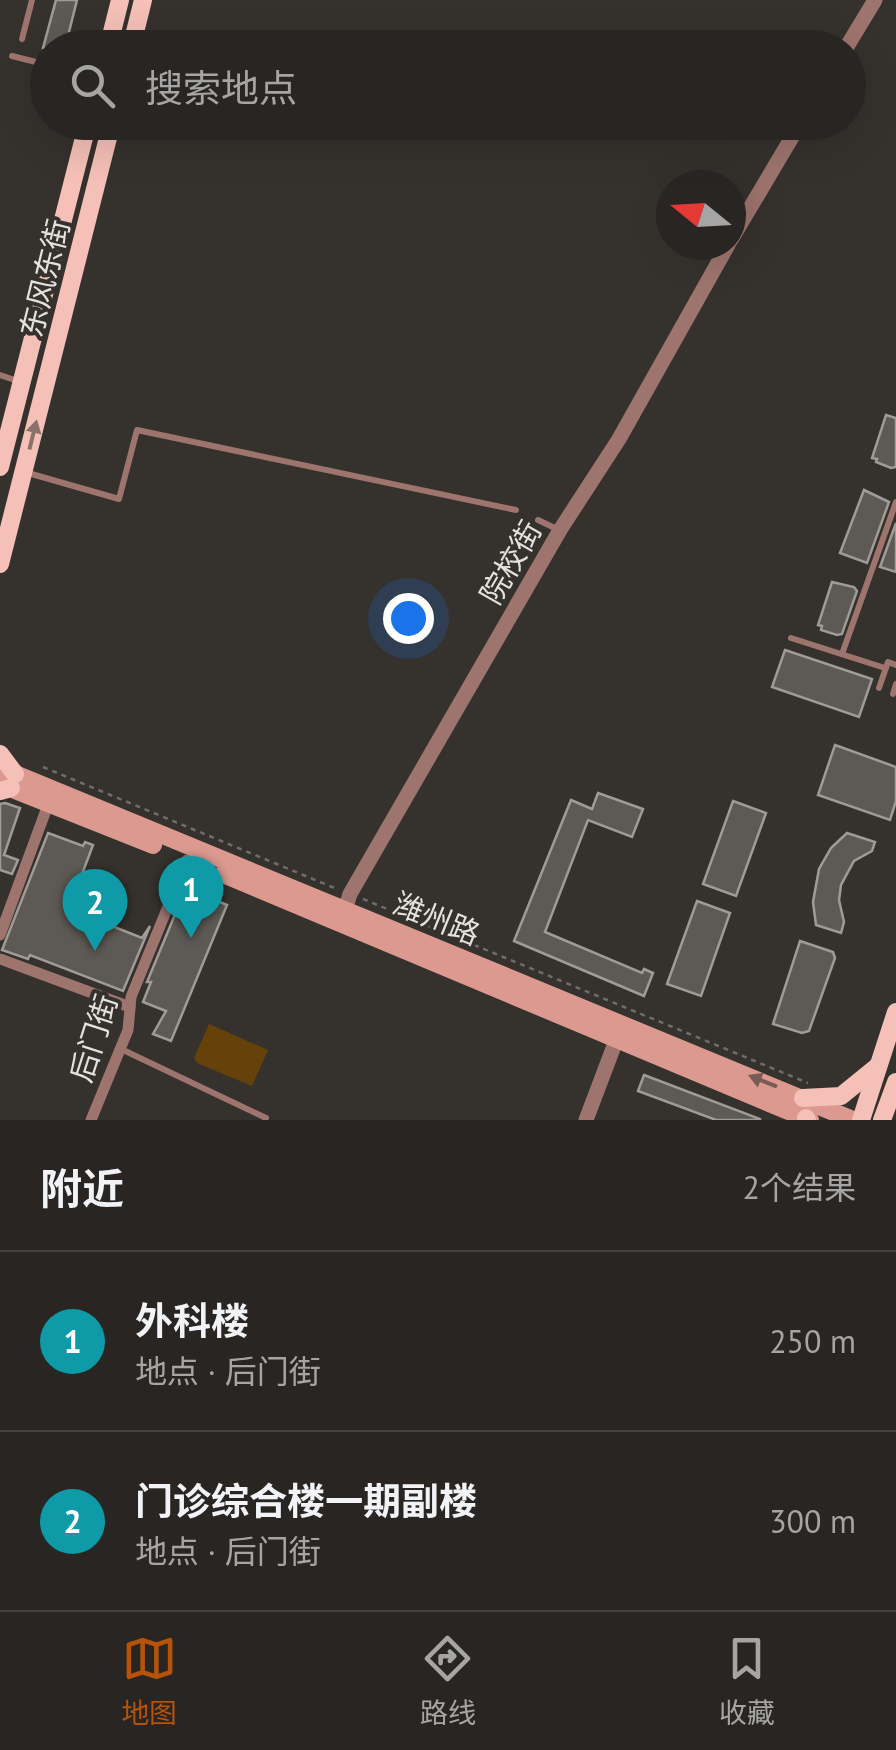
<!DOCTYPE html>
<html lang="zh">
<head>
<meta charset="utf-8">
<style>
	:root { --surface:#282522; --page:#302d2a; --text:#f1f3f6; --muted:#a5a5a5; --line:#444240; --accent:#b45309 }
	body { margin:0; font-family:"PT Sans","Noto Sans SC",sans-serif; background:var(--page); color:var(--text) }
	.compass { position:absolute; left:656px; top:170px; width:90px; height:90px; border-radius:50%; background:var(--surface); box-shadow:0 10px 40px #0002; rotate:288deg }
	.you { position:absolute; left:408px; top:618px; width:35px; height:35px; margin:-25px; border:8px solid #fff; border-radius:50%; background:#1a73e8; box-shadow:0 0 0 15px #1a73e833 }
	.badge { display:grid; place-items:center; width:65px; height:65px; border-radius:50%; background:var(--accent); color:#fff; font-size:32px; font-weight:700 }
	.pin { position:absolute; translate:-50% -82px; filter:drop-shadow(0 2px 5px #0008) }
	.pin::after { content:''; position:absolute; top:52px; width:35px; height:30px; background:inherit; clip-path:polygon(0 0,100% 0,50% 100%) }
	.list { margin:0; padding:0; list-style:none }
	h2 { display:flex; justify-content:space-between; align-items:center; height:130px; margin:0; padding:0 40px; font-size:42px }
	h2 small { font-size:32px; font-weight:400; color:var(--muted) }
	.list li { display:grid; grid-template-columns:65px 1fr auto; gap:30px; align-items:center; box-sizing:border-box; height:180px; padding:0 40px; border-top:2px solid var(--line) }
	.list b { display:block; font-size:38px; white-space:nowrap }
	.list p { margin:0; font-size:32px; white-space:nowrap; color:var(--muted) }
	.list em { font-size:32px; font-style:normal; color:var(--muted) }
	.icon { flex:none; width:55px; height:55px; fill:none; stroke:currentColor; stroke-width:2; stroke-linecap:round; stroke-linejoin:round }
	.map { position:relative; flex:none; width:896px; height:1120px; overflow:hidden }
	.search { position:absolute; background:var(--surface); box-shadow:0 10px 40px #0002; left:30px; right:30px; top:30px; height:110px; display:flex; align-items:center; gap:25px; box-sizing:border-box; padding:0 35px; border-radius:55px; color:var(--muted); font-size:38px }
	.sheet { height:490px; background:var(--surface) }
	nav { display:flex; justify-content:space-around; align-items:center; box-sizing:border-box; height:140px; border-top:2px solid var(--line); background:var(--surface); font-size:28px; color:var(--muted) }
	nav a { display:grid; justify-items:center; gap:5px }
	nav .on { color:var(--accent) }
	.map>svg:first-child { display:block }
	.green { fill:#66420b }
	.building { fill:#5d5954; stroke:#a09b96; stroke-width:2.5 }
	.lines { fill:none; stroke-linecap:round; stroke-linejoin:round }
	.path { stroke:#706c69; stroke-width:2.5; stroke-dasharray:5 5; stroke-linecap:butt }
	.service { stroke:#9e746e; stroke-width:6 }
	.minor { stroke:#9e746e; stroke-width:11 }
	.tertiary { stroke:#9e746e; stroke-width:15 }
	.secondary { stroke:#db998f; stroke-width:18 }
	.primary { stroke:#f4c0b7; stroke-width:18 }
	.oneway { fill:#8b716b }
	.oneway2 { fill:#775b54 }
	.labels { text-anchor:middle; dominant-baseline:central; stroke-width:8; stroke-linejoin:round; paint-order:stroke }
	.street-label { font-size:30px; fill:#e4e1de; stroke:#35312d }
</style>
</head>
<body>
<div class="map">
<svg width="896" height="1120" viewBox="0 0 896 1120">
	<rect width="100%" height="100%" fill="#35312d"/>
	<polygon class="green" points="209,1024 268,1050 252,1086 197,1063 194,1058"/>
	<g class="building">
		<polygon points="56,0 77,0 65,48 43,48"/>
		<polygon points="886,415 896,418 896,467 891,468 876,462 877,459 872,458"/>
		<polygon points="864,490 889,502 867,563 840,553"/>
		<polygon points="896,523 896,572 880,567"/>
		<polygon points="832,582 854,587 857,591 842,634 837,635 821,630 822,626 818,625"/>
		<polygon points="785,650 872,679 859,717 772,687"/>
		<polygon points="835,745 896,767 896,801 890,820 818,795"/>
		<polygon points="598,793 643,809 632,837 588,820 545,932 642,973 644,969 653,973 644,996 514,941 571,800 592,809"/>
		<polygon points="733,801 766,813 736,896 703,884"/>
		<polygon points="5,803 20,808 4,855 18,860 12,874 0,870 0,804"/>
		<polygon points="48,833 83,846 85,842 93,845 69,909 142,938 150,926 123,991 30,955 28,959 2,950"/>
		<polygon points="847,833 875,842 872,851 854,861 841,885 839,900 844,922 841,933 816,925 813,902 819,869 831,848"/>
		<polygon points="186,888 227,905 171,1041 153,1034 166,1011 143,1002 151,982 147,982"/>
		<polygon points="697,901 730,913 701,996 667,984"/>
		<polygon points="800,941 833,952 835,958 809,1031 802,1033 773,1024"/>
		<polygon points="644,1075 760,1119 760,1120 716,1120 638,1091"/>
	</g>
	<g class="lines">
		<g class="path">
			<polyline points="43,767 337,889"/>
			<polyline points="363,899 808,1083"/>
		</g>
		<g class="service">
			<polyline points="22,39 32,0"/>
			<polyline points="12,56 48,65"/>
			<polyline points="0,375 18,381"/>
			<polyline points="28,473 119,499 137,430 516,510"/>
			<polyline points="538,520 559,530"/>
			<polyline points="791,638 885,668"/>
			<polyline points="842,654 896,502"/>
			<polyline points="879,688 888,662 896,665"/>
			<polyline points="893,694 896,684"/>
			<polyline points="121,1049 266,1118"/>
		</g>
		<g class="minor">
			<polyline points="0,935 49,802"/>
			<polyline points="0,959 130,1007"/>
			<polyline points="91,1120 128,1030 131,997 187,860"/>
		</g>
		<g class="tertiary">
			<polyline points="846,48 875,0"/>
			<polyline points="731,240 801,122"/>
			<polyline points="345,910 350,894 560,530 619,439 728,245"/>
			<polyline points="586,1120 617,1038"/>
		</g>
		<g class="secondary">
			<polyline points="3,769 853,1120"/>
			<polyline points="0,784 153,845"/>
			<polyline points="223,874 810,1120"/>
		</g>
		<g class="primary">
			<polyline points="108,48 120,0"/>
			<polyline points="131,48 143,0"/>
			<polyline points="0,467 88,122"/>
			<polyline points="0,564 112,122"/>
			<polyline points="0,754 15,774"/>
			<polyline points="0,791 11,788"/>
			<polyline points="803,1098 841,1096 878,1066"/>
			<polyline points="806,1118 807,1120"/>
			<polyline points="861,1120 896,1012"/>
			<polyline points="882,1120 896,1082"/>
		</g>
	</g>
	<defs><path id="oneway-solid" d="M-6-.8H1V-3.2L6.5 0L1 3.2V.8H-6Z" transform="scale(2.5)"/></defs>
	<use class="oneway" href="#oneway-solid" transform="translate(33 435) rotate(-76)"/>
	<use class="oneway2" href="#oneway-solid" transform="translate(763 1081) rotate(-158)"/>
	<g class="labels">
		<g class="street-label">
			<text transform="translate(44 278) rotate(-76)">东风东街</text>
			<text transform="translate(510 562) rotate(-60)">院校街</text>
			<text transform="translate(437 918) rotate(22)">潍州路</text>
			<text transform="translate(93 1038) rotate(-72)">后门街</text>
		</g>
	</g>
</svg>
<svg class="compass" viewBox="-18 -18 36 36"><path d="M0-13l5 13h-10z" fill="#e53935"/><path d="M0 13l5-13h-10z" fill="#a5a5a5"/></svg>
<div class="you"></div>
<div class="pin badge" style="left:191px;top:938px;background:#0f9aa8">1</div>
<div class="pin badge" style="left:95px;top:951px;background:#0f9aa8">2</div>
<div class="search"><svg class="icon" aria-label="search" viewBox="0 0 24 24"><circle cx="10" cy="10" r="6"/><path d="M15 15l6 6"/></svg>搜索地点</div>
</div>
<section class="sheet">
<h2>附近<small>2个结果</small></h2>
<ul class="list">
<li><span class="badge" style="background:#0f9aa8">1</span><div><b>外科楼</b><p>地点 · 后门街</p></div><em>250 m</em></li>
<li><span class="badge" style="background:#0f9aa8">2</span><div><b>门诊综合楼一期副楼</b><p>地点 · 后门街</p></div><em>300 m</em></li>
</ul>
</section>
<nav>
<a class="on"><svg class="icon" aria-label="map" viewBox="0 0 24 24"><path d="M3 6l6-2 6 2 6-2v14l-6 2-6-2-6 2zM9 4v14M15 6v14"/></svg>地图</a>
<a><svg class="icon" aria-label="directions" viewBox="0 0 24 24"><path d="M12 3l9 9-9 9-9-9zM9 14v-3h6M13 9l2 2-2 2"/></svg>路线</a>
<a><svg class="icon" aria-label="saved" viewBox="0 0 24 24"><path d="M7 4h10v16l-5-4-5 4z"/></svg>收藏</a>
</nav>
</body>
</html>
